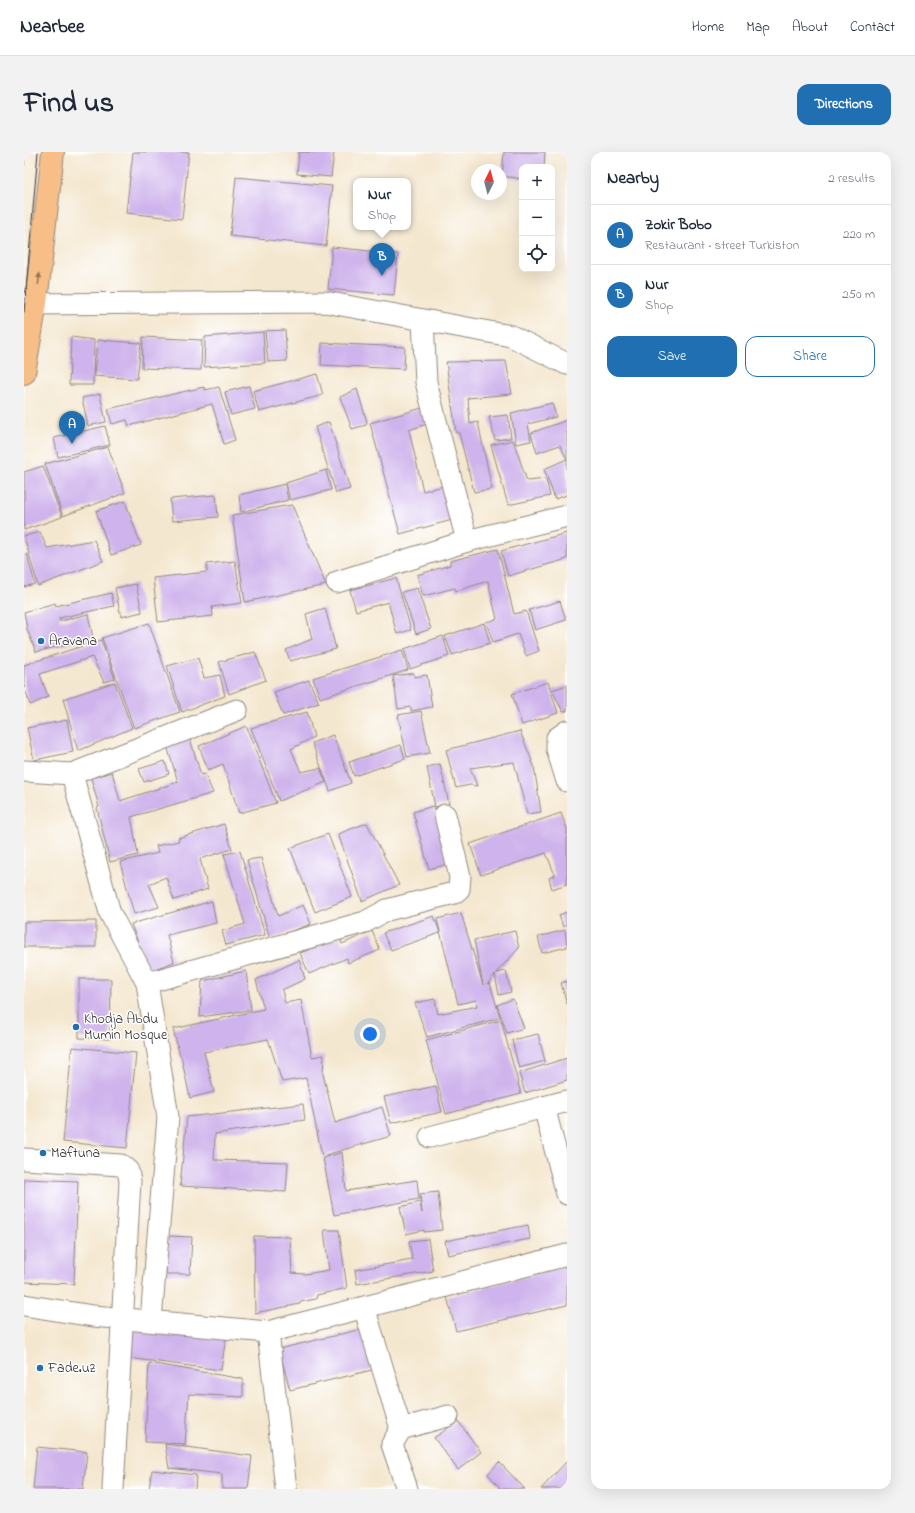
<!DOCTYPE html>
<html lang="en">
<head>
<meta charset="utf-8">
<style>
	:root { --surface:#fff; --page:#f2f2f3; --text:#1f2937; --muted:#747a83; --line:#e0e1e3; --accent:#1f6fb2 }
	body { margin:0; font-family:"Indie Flower",sans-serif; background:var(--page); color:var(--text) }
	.controls { position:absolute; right:12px; top:12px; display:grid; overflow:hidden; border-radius:8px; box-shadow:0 4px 16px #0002 }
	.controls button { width:36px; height:36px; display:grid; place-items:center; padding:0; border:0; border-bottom:1px solid var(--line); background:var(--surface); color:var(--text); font:20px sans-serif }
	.compass { position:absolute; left:447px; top:12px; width:36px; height:36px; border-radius:50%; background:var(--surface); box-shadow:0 4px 16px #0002; rotate:6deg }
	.you { position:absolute; left:346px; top:882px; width:14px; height:14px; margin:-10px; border:3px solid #fff; border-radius:50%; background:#1a73e8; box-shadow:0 0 0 6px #1a73e833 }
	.badge { display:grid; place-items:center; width:26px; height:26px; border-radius:50%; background:var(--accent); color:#fff; font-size:13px; font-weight:700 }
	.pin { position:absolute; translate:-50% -33px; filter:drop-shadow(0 1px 2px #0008) }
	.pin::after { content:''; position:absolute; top:21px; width:14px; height:12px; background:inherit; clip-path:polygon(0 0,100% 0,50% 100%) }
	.popup { position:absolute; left:329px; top:26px; width:58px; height:52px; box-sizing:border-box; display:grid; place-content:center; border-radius:8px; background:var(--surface); filter:drop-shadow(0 1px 3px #0005); font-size:13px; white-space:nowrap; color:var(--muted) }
	.popup b { font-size:15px; color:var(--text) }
	.popup::after { content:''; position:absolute; left:50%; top:100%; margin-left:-8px; border:8px solid transparent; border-top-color:var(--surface) }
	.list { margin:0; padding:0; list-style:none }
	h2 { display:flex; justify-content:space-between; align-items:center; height:52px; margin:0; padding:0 16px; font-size:17px }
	h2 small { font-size:13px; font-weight:400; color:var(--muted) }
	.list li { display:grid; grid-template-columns:26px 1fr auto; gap:12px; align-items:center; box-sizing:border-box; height:60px; padding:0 16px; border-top:1px solid var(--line) }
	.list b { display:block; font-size:15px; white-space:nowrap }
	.list p { margin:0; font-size:13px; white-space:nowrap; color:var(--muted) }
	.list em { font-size:13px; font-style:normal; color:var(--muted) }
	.actions { display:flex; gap:8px; padding:12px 16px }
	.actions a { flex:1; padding:9px 0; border:1px solid var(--accent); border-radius:12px; text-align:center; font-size:14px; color:var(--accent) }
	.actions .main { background:var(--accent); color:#fff }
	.icon { flex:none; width:22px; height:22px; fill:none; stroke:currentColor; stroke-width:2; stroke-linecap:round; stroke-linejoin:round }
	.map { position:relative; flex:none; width:543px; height:1337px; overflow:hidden; border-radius:12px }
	header { display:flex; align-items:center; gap:24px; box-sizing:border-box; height:56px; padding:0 20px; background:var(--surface); border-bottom:1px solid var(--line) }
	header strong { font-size:19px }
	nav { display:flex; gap:22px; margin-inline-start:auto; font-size:14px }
	.intro { display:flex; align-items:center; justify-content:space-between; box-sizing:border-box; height:96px; padding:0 24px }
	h1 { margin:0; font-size:28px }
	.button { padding:10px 18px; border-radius:12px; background:var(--accent); color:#fff; font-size:14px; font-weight:700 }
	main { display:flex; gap:24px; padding:0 24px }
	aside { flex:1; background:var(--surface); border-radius:12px; box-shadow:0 4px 16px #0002 }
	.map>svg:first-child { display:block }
	.building { fill:#cfb3ec }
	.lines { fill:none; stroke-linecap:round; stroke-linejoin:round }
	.minor-casing { stroke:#90897d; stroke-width:23 }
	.major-casing { stroke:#90897d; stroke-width:24 }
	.minor { stroke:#fff; stroke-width:21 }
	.major { stroke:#f7be87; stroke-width:22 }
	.tram { stroke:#2b2b2b; stroke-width:1 }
	.oneway { fill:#917459 }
	.poi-dot { fill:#1f6fb2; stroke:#fff; stroke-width:1.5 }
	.labels { text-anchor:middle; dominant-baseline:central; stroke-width:3; stroke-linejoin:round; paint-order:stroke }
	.poi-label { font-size:14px; fill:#2b2b2b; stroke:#fff; text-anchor:start }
</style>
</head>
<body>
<header>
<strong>Nearbee</strong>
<nav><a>Home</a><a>Map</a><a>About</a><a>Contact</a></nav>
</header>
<div class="intro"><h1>Find us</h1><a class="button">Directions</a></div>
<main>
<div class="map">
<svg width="543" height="1337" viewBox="0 0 543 1337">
	<rect width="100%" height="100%" fill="#fff"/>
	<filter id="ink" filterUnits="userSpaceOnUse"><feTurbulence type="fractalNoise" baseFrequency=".025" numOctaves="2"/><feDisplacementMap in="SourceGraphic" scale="8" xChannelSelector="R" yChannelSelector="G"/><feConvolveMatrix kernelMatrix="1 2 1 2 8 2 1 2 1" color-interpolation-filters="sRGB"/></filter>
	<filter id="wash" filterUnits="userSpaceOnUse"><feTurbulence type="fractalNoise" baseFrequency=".012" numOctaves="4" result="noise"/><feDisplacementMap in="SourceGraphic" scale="16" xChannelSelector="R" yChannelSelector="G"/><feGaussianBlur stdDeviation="0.9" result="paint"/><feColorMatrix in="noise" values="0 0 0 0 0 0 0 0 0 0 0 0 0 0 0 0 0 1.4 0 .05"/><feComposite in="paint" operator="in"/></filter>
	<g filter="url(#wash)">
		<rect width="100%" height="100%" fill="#f4e7cf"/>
		<g id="blocks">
			<g class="building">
				<polygon points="109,0 165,0 158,67 102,61"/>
				<polygon points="275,0 310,0 307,25 273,22"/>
				<polygon points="480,0 521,0 520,15 498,15 498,27 478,24"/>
				<polygon points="212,25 308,34 302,94 206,84"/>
				<polygon points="308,95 374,102 370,143 304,137"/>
				<polygon points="261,178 263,209 244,210 241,179"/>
				<polygon points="239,180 241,211 180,215 181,185"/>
				<polygon points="47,185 70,188 69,233 45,233"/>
				<polygon points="119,185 178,188 177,218 118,216"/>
				<polygon points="73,188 117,191 113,227 70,224"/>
				<polygon points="298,191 381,195 380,217 297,213"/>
				<polygon points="482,209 488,242 444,246 446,272 454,270 468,337 450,340 435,281 432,281 422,210"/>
				<polygon points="293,222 299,243 235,260 229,239"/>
				<polygon points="225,234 231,257 207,263 201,240"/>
				<polygon points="180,235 181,238 195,235 211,288 200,292 188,252 105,274 103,268 88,272 84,257"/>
				<polygon points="333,237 343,270 342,273 328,277 316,245"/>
				<polygon points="76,242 82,270 64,274 58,246"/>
				<polygon points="528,251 532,265 504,272 507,289 492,292 487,261"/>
				<polygon points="405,254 409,270 385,278 399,339 424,333 432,367 376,382 346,271"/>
				<polygon points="484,263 487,286 471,288 465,265"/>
				<polygon points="543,268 543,307 536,293 513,301 507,281"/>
				<polygon points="305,270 326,337 312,341 291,275"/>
				<polygon points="81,274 86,293 34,305 30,286"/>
				<polygon points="489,288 503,329 522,327 526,344 484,353 467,293"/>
				<polygon points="84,295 101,341 39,364 21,312"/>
				<polygon points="543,307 543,343 531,347 520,317"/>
				<polygon points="19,314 38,365 0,378 0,320"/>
				<polygon points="302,318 307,338 266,348 262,331"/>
				<polygon points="261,332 264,348 217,360 215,343"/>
				<polygon points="192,343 194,365 148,369 146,347"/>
				<polygon points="101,349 117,393 87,403 72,359"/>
				<polygon points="268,353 302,433 221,450 208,363"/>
				<polygon points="16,380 23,396 70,388 79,409 14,434 0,384"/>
				<polygon points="543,381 543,407 484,424 477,399"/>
				<polygon points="474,397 490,462 502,459 515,499 502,504 494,482 469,490 462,470 473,467 464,429 432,439 431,436 399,444 393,423 426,413 426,409"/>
				<polygon points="3,402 11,432 0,435 0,403"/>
				<polygon points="211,409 218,451 188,455 189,464 134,470 129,426 183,420 183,412"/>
				<polygon points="372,426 387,478 373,482 364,450 332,459 326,438"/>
				<polygon points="112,432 118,460 97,465 91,436"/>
				<polygon points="393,436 407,477 392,482 378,440"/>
				<polygon points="87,441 90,454 35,466 36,469 64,462 69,486 12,500 3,477 0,460 31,451 32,454"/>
				<polygon points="536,449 542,468 511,478 505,458"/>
				<polygon points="301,456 312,497 266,509 262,498 288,487 282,462"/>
				<polygon points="125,471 156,560 110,576 78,486"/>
				<polygon points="460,471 466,491 428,503 421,484"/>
				<polygon points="419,484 425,504 386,517 380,497"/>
				<polygon points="77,488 91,527 80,530 68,505 16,522 24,545 6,553 0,533 0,513"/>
				<polygon points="378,498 384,518 296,546 289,526"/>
				<polygon points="231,500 242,528 205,542 195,510"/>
				<polygon points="174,506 180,526 196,523 201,544 158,560 143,514"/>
				<polygon points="390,521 390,525 403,523 408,555 387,559 387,555 374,557 369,524"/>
				<polygon points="285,528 295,551 259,563 250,540"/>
				<polygon points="91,530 108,576 54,599 39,547"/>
				<polygon points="524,530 534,561 498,573 488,542"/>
				<polygon points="543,533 543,559 539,560 528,538"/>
				<polygon points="397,559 406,601 383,605 374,563"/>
				<polygon points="283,560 290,585 267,597 277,620 296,616 302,630 255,649 227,576"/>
				<polygon points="43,568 49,600 10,608 3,576"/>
				<polygon points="222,574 252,651 215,661 199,612 184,618 175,594"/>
				<polygon points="496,579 510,614 517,660 503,662 490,610 446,616 453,634 446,633 432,636 422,598"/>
				<polygon points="309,583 327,631 306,639 288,591"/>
				<polygon points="166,587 177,623 181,622 189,641 107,665 114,703 86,710 73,656 75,655 67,626 88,620 96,649 154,630 143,594"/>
				<polygon points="377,593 381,607 330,624 325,610"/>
				<polygon points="141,609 145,622 120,630 115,617"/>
				<polygon points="416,612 425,652 411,655 403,615"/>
				<polygon points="409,654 424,712 405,717 389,660"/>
				<polygon points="537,661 543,677 543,732 528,737 525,726 531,723 522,701 457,723 446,692"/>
				<polygon points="343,671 375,733 338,749 314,682"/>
				<polygon points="200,672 208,697 176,707 184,737 150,748 142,725 125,732 135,755 110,762 96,710 134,701 132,694 155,689 154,686"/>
				<polygon points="304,682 328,745 291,760 266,696"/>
				<polygon points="216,699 241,783 202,793 198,779 221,772 200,702"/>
				<polygon points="237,706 254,764 279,753 287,772 246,787 223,708"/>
				<polygon points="188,749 192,771 143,783 150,810 125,819 107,772"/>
				<polygon points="543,760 543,773 539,775 535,763"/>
				<polygon points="437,761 459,833 450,788 491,779 495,796 472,821 482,819 487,840 475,843 471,823 463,832 466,831 476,866 403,885 391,851 411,847 414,862 453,854 452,848 434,852 413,767"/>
				<polygon points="410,764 416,781 367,798 359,781"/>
				<polygon points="72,769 72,795 0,795 0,770"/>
				<polygon points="541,778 543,795 518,801 514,785"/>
				<polygon points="348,779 356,798 324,811 323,806 285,822 276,801 316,785 318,792"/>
				<polygon points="275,808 281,827 258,838 261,851 277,848 288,905 300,903 299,922 311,971 358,955 367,984 298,1004 282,926 258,930 244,887 180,900 190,940 166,946 157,904 156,904 149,877 240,857 232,828"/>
				<polygon points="222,819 227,858 176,865 178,829"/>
				<polygon points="55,827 87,827 86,887 55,886"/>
				<polygon points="543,829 543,852 537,831"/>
				<polygon points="489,847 500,876 483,881 473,853"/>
				<polygon points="477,868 497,942 422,962 402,888"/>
				<polygon points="514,882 521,909 495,916 488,888"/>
				<polygon points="48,895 112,901 103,996 39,990"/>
				<polygon points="543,906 543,928 501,941 495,921"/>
				<polygon points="412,934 418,960 367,971 360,945"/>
				<polygon points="279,952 281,968 191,982 190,1008 264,1010 262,1040 156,1034 163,965"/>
				<polygon points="318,1000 322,1039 393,1028 395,1047 310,1063 299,1006"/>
				<polygon points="0,1027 54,1029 50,1132 0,1130"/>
				<polygon points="414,1040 418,1078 400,1080 400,1078 382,1082 376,1055 396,1050 398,1061 396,1042"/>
				<polygon points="504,1073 506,1087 424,1103 421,1089"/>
				<polygon points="300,1078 315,1078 323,1136 293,1143 292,1147 276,1150 276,1152 231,1161 230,1084 266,1085 268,1121 281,1122 305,1118"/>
				<polygon points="144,1084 168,1085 166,1122 142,1122"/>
				<polygon points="404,1087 409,1119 333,1132 331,1118 388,1108 385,1089"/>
				<polygon points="543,1114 543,1153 432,1179 423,1145"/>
				<polygon points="108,1171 202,1184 197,1218 104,1206"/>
				<polygon points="338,1177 348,1218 266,1238 255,1197"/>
				<polygon points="125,1211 219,1227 219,1245 165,1242 161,1292 121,1290"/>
				<polygon points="434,1269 457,1300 434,1318 410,1286"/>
				<polygon points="141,1292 228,1304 224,1337 198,1337 198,1322 145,1316"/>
				<polygon points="13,1295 63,1300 59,1337 9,1337"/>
				<polygon points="543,1309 543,1337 517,1337"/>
				<polygon points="475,1310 501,1337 477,1337 464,1322"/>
				<polygon points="128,1318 172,1323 171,1337 125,1337"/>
			</g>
		</g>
	</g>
	<g filter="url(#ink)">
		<use href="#blocks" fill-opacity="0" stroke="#90897d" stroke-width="1"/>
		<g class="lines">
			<defs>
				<g id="minor">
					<polyline points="0,152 301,150 487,184 543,212"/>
					<polyline points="399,168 402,230 443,389"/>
					<polyline points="313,430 443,389 543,364"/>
					<polyline points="543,579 533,586 533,597 543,629"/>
					<polyline points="0,619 48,622 213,558"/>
					<polyline points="48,622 86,761 123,831"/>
					<polyline points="543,949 520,955 543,1042"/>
					<polyline points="406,985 520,955"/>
					<polyline points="0,1007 97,1013 104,1019 106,1029 89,1337"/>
					<polyline points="0,1153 69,1164 244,1180 543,1103"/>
					<polyline points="340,1155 377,1277 424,1264"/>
					<polyline points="127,1168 144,965 123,831 341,770 363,758 430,741 435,737 436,725 421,663"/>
					<polyline points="244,1180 262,1337"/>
					<polyline points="377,1277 368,1292 383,1337"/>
				</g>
				<polyline id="major" points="0,221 12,151 29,0"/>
			</defs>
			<use href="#minor" class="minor-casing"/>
			<use href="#major" class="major-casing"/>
			<use href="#minor" class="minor"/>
			<use href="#major" class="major"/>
			<g class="tram">
				<polyline points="0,13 1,0"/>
				<polyline points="0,160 14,0"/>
			</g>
		</g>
		<defs><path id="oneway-solid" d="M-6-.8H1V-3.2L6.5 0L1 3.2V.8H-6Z"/></defs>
		<use class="oneway" href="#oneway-solid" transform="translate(15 127) rotate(-83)"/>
	</g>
	<g class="poi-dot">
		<circle cx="17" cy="489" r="4"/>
		<circle cx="52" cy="875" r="4"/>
		<circle cx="19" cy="1001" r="4"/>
		<circle cx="16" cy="1216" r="4"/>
	</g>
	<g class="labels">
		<g class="poi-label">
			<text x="25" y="489">Aravana</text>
			<text x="60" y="867">Khodja Abdu<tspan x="60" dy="16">Mumin Mosque</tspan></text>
			<text x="27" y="1001">Maftuna</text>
			<text x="24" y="1216">Fade.uz</text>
		</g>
	</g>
</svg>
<div class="controls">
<button>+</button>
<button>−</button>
<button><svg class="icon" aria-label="locate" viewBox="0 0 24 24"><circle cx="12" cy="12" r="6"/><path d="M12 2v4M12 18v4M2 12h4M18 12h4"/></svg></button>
</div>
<svg class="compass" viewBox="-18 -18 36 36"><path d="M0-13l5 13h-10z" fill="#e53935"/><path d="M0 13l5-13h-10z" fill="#747a83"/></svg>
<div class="you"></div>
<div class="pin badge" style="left:48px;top:292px">A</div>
<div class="pin badge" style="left:358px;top:124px">B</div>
<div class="popup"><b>Nur</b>Shop</div>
</div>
<aside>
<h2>Nearby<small>2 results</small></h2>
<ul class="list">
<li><span class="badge">A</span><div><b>Zokir Bobo</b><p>Restaurant · street Turkiston</p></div><em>220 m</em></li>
<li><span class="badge">B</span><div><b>Nur</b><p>Shop</p></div><em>250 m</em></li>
</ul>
<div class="actions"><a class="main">Save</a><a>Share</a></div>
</aside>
</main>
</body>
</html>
